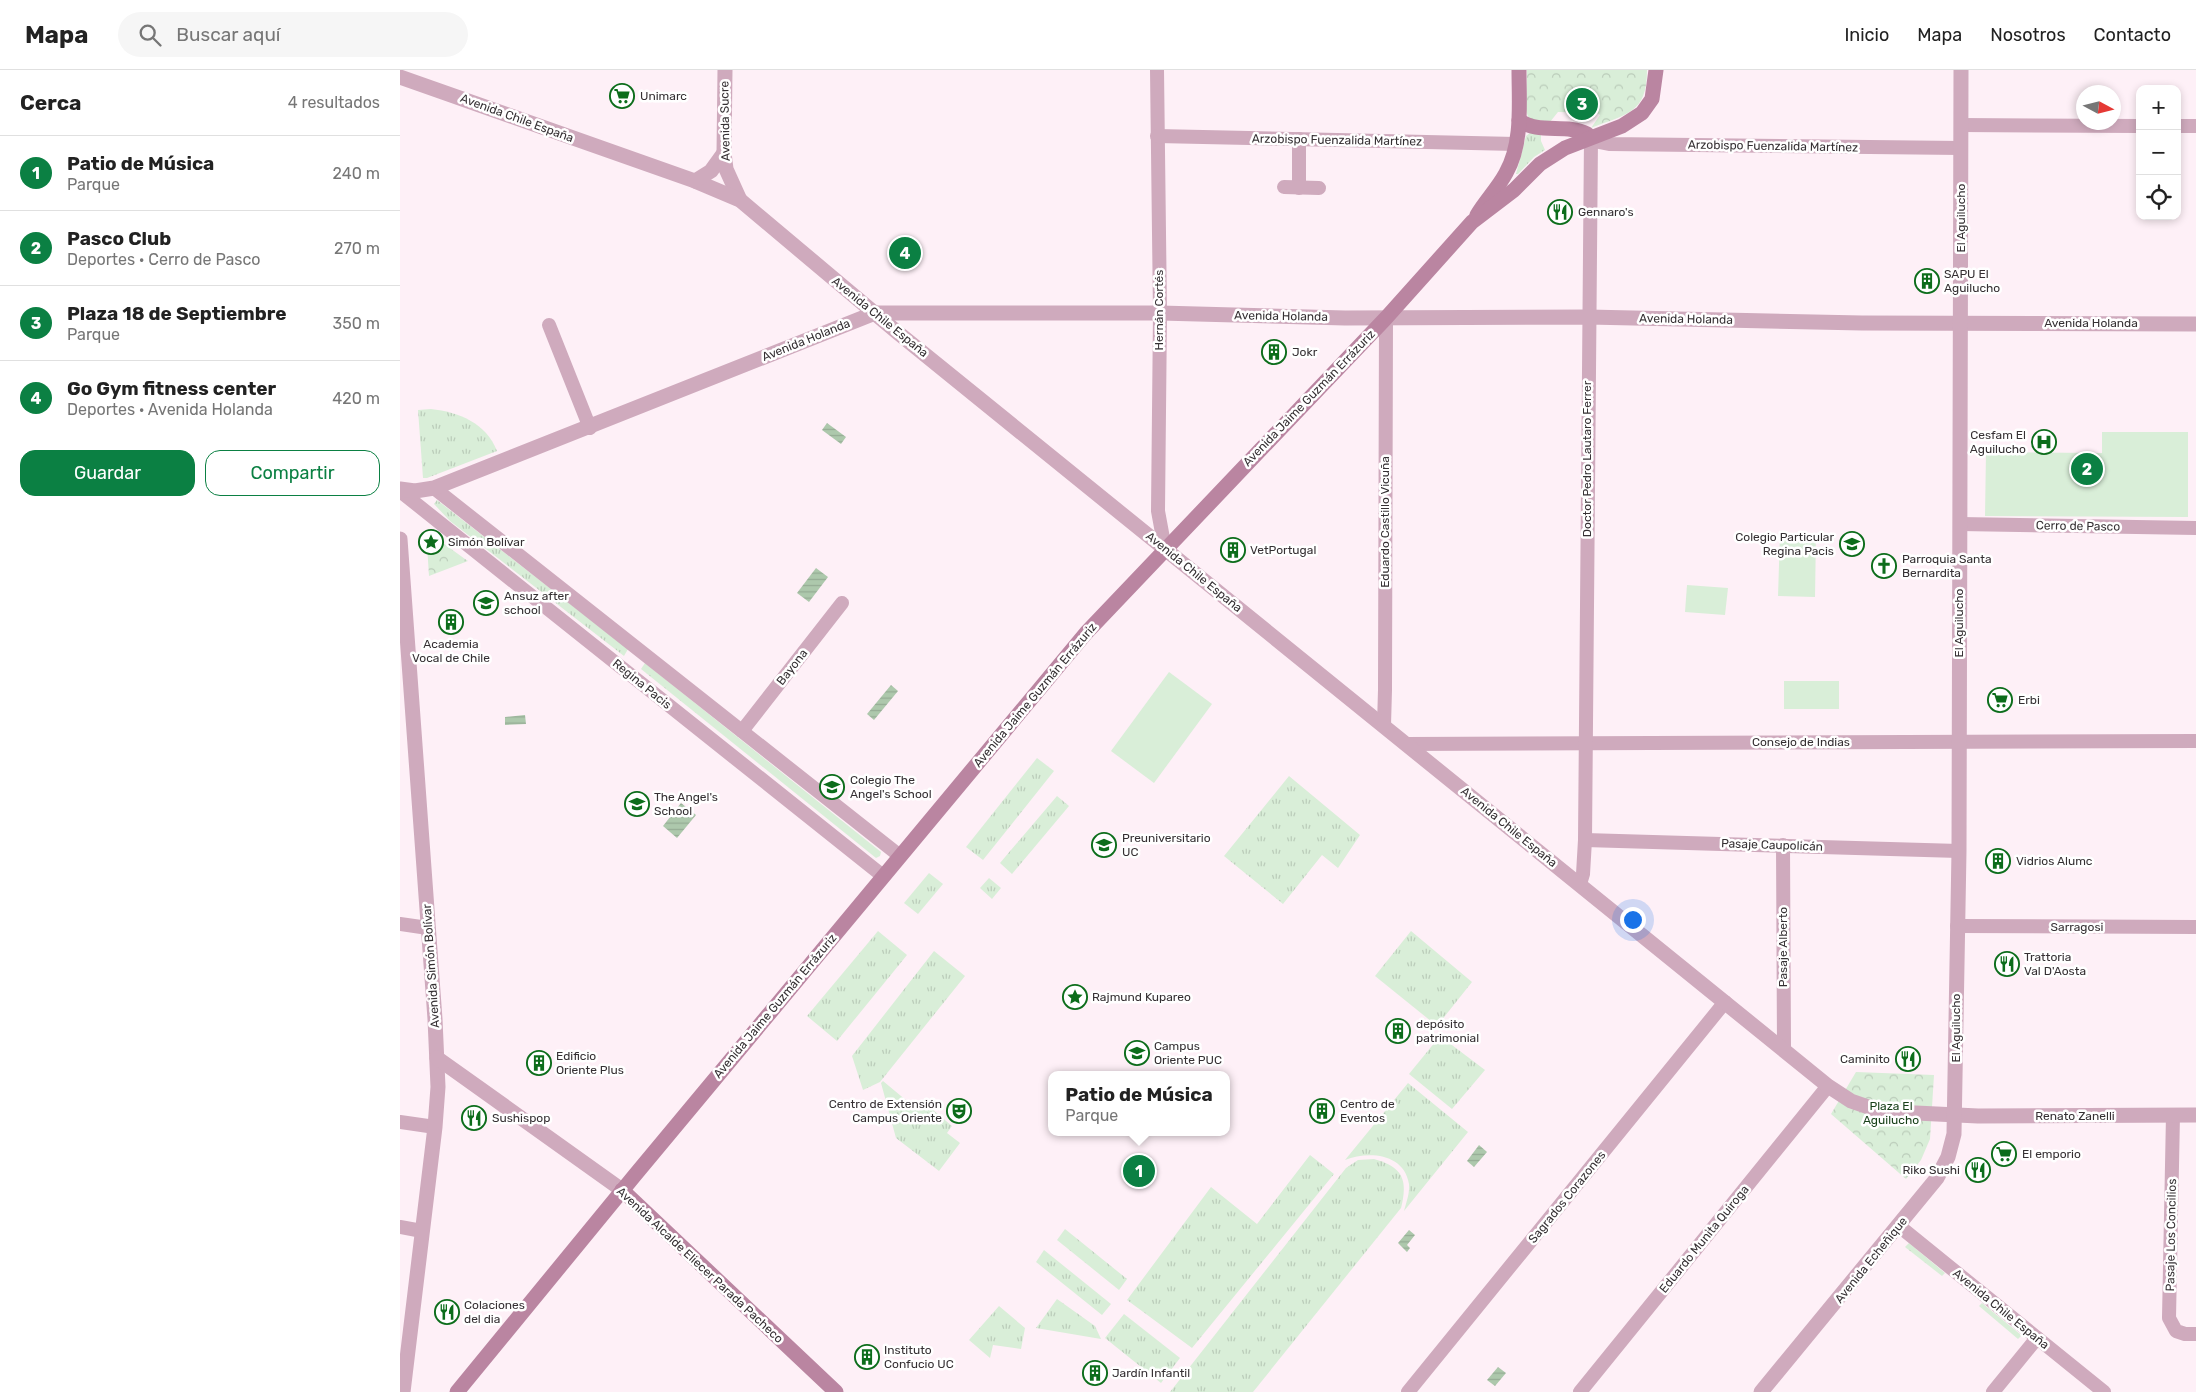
<!DOCTYPE html>
<html lang="es">
<head>
<meta charset="utf-8">
<style>
	:root { --surface:#fff; --page:#f6f6f6; --text:#222; --muted:#767676; --line:#e0e0e0; --accent:#0b8043 }
	body { margin:0; font-family:Rubik,sans-serif; background:var(--page); color:var(--text) }
	.controls { position:absolute; right:15px; top:15px; display:grid; overflow:hidden; border-radius:10px; box-shadow:0 2px 8px #0003 }
	.controls button { width:45px; height:45px; display:grid; place-items:center; padding:0; border:0; border-bottom:1px solid var(--line); background:var(--surface); color:var(--text); font:25px sans-serif }
	.compass { position:absolute; left:1676px; top:15px; width:45px; height:45px; border-radius:50%; background:var(--surface); box-shadow:0 2px 8px #0003; rotate:97deg }
	.you { position:absolute; left:1232px; top:849px; width:18px; height:18px; margin:-12px; border:4px solid #fff; border-radius:50%; background:#1a73e8; box-shadow:0 0 0 8px #1a73e833 }
	.badge { display:grid; place-items:center; width:32px; height:32px; border-radius:50%; background:var(--accent); color:#fff; font-size:16px; font-weight:700 }
	.pin { position:absolute; translate:-50% -50%; border:2px solid #fff; box-shadow:0 1px 5px #0006 }
	.popup { position:absolute; left:648px; top:1001px; width:182px; height:65px; box-sizing:border-box; display:grid; place-content:center; border-radius:10px; background:var(--surface); filter:drop-shadow(0 1px 4px #0005); font-size:16px; white-space:nowrap; color:var(--muted) }
	.popup b { font-size:19px; color:var(--text) }
	.popup::after { content:''; position:absolute; left:50%; top:100%; margin-left:-10px; border:10px solid transparent; border-top-color:var(--surface) }
	.list { margin:0; padding:0; list-style:none }
	h2 { display:flex; justify-content:space-between; align-items:center; height:65px; margin:0; padding:0 20px; font-size:21px }
	h2 small { font-size:16px; font-weight:400; color:var(--muted) }
	.list li { display:grid; grid-template-columns:32px 1fr auto; gap:15px; align-items:center; box-sizing:border-box; height:75px; padding:0 20px; border-top:1px solid var(--line) }
	.list b { display:block; font-size:19px; white-space:nowrap }
	.list p { margin:0; font-size:16px; white-space:nowrap; color:var(--muted) }
	.list em { font-size:16px; font-style:normal; color:var(--muted) }
	.actions { display:flex; gap:10px; padding:15px 20px }
	.actions a { flex:1; padding:11px 0; border:1px solid var(--accent); border-radius:15px; text-align:center; font-size:18px; color:var(--accent) }
	.actions .main { background:var(--accent); color:#fff }
	.icon { flex:none; width:28px; height:28px; fill:none; stroke:currentColor; stroke-width:2; stroke-linecap:round; stroke-linejoin:round }
	.map { position:relative; flex:none; width:1796px; height:1322px; overflow:hidden }
	header { display:flex; align-items:center; gap:30px; box-sizing:border-box; height:70px; padding:0 25px; background:var(--surface); border-bottom:1px solid var(--line) }
	header strong { font-size:24px }
	nav { display:flex; gap:28px; margin-inline-start:auto; font-size:18px }
	.search { width:350px; height:45px; background:var(--page); display:flex; align-items:center; gap:12px; box-sizing:border-box; padding:0 18px; border-radius:28px; color:var(--muted); font-size:19px }
	main { display:flex }
	aside { flex:1; background:var(--surface) }
	.map>svg:first-child { display:block }
	.grass { fill:url(#grass-tufts) }
	.park { fill:url(#park-crowns) }
	.pitch { fill:#d9eed8 }
	.water { fill:url(#water-rules) }
	.lines { fill:none; stroke-linecap:round; stroke-linejoin:round }
	.minor { stroke:#cfaabd; stroke-width:14 }
	.tertiary { stroke:#cfaabd; stroke-width:15 }
	.secondary { stroke:#ba85a1; stroke-width:15 }
	.labels { text-anchor:middle; dominant-baseline:central; stroke-width:5; stroke-linejoin:round; paint-order:stroke }
	.poi-label { font-size:12px; fill:#353033; stroke:#fff; text-anchor:start }
	.street-label { font-size:12px; fill:#353033; stroke:#fff }
	.park-label { font-size:12px; fill:#19411a; stroke:#fff }
</style>
</head>
<body>
<header>
<strong>Mapa</strong>
<div class="search"><svg class="icon" aria-label="search" viewBox="0 0 24 24"><circle cx="10" cy="10" r="6"/><path d="M15 15l6 6"/></svg>Buscar aquí</div>
<nav><a>Inicio</a><a>Mapa</a><a>Nosotros</a><a>Contacto</a></nav>
</header>
<main>
<aside>
<h2>Cerca<small>4 resultados</small></h2>
<ul class="list">
<li><span class="badge">1</span><div><b>Patio de Música</b><p>Parque</p></div><em>240 m</em></li>
<li><span class="badge">2</span><div><b>Pasco Club</b><p>Deportes · Cerro de Pasco</p></div><em>270 m</em></li>
<li><span class="badge">3</span><div><b>Plaza 18 de Septiembre</b><p>Parque</p></div><em>350 m</em></li>
<li><span class="badge">4</span><div><b>Go Gym fitness center</b><p>Deportes · Avenida Holanda</p></div><em>420 m</em></li>
</ul>
<div class="actions"><a class="main">Guardar</a><a>Compartir</a></div>
</aside>
<div class="map">
<svg width="1796" height="1322" viewBox="0 0 1796 1322">
	<defs>
		<pattern id="grass-tufts" width="24" height="20" patternUnits="userSpaceOnUse" patternTransform="scale(1.25)"><rect width="24" height="20" fill="#d9eed8"/><path d="M3 7l-1-3M5 7V3M7 7l1-3M15 17l-1-3M17 17v-4M19 17l1-3" fill="none" stroke="#bbccba"/></pattern>
		<pattern id="park-crowns" width="20" height="18" patternUnits="userSpaceOnUse" patternTransform="scale(1.25)"><rect width="20" height="18" fill="#d9eed8"/><path d="M2 6a3 3 0 1 1 6 0M12 15a3 3 0 1 1 6 0" fill="none" stroke="#bbccba"/></pattern>
		<pattern id="water-rules" width="6" height="5" patternUnits="userSpaceOnUse" patternTransform="scale(1.25)"><rect width="6" height="5" fill="#adc8ac"/><path d="M0 2.5h6" fill="none" stroke="#95ac94"/></pattern>
	</defs>
	<rect width="100%" height="100%" fill="#fef0f7"/>
	<g class="grass">
		<polygon points="1130,63 1141,63 1141,71 1145,80 1134,87 1118,104 1116,104 1126,66"/>
		<path d="M31 339C59 342 86 353 97 381L27 408H23L18 340Z"/>
		<polygon points="37,430 228,579 224,586 50,451 34,434"/>
		<polygon points="245,593 481,782 480,786 476,788 241,599"/>
		<polygon points="637,688 654,701 583,790 566,777"/>
		<polygon points="889,706 960,765 938,798 922,785 883,834 824,786"/>
		<polygon points="657,726 669,736 612,804 600,793"/>
		<polygon points="529,803 543,814 518,844 504,833"/>
		<polygon points="589,808 601,818 592,829 580,818"/>
		<polygon points="478,861 507,885 437,971 407,946"/>
		<polygon points="1011,861 1072,912 1037,956 975,906"/>
		<polygon points="534,881 565,906 480,1012 463,1020 452,986"/>
		<polygon points="1040,966 1085,1000 1052,1039 1009,1004"/>
		<polygon points="483,1011 519,1041 526,1034 552,1056 547,1063 560,1073 539,1101 496,1068 481,1013"/>
		<path d="M1008 1013 1068 1062 1004 1141C1006 1133 1010 1123 1009 1114 1004 1083 968 1081 945 1090Z"/>
		<polygon points="910,1085 934,1104 792,1278 727,1230 811,1117 857,1154"/>
		<path d="M974 1089C1003 1097 1008 1110 1001 1138L853 1322H770L946 1098 958 1090Z"/>
		<polygon points="665,1159 727,1209 719,1220 657,1170"/>
		<polygon points="1509,1173 1545,1203 1542,1206 1505,1177"/>
		<polygon points="644,1180 711,1234 702,1245 636,1192"/>
		<polygon points="657,1229 695,1256 701,1269 636,1258"/>
		<polygon points="1582,1233 1620,1264 1621,1266 1618,1269 1579,1236"/>
		<polygon points="599,1236 625,1258 621,1279 593,1275 590,1288 569,1270"/>
		<polygon points="724,1244 780,1288 761,1313 705,1268"/>
	</g>
	<g class="park">
		<path d="M1127 0H1247C1247 44 1226 44 1191 58L1200 45 1197 43 1158 42 1150 52 1129 49 1126 41Z"/>
		<polygon points="36,468 65,489 68,491 29,506 27,475"/>
		<polygon points="1456,1002 1534,1005 1530,1069 1521,1090 1506,1109 1431,1044"/>
	</g>
	<g class="pitch">
		<polygon points="1702,362 1788,362 1788,447 1585,446 1586,382 1702,383"/>
		<polygon points="1380,463 1416,464 1415,527 1378,526"/>
		<polygon points="1287,515 1328,518 1325,545 1285,542"/>
		<polygon points="769,602 812,634 754,713 711,681"/>
		<rect x="1384" y="611" width="55" height="28"/>
	</g>
	<g class="water">
		<polygon points="427,353 446,367 441,374 422,360"/>
		<polygon points="416,498 428,507 409,532 397,523"/>
		<polygon points="491,615 498,621 474,650 467,644"/>
		<polygon points="125,645 126,654 105,655 105,647"/>
		<polygon points="281,733 296,745 277,768 263,756"/>
		<polygon points="1079,1075 1087,1082 1074,1097 1067,1091"/>
		<polygon points="1009,1160 1015,1165 1007,1175 1010,1178 1007,1182 998,1173"/>
		<polygon points="1098,1297 1106,1303 1095,1316 1087,1310"/>
	</g>
	<g class="lines">
		<g class="minor">
			<polyline points="757,0 760,243 758,441 765,479"/>
			<polyline points="1561,55 1740,56"/>
			<polyline points="1777,56 1796,56"/>
			<polyline points="1187,64 1199,72 1209,74 1561,78"/>
			<polyline points="757,66 1116,74"/>
			<polyline points="899,69 899,118"/>
			<polyline points="884,117 919,118"/>
			<polyline points="149,255 190,358"/>
			<polyline points="34,418 500,786"/>
			<polyline points="0,421 483,806"/>
			<polyline points="1560,454 1796,458"/>
			<polyline points="984,655 985,620 986,248"/>
			<polyline points="342,661 442,533"/>
			<polyline points="1007,674 1796,671"/>
			<polyline points="1185,770 1559,781"/>
			<polyline points="1383,775 1384,979"/>
			<polyline points="1180,814 1183,804 1185,770 1191,67"/>
			<polyline points="0,854 28,858"/>
			<polyline points="1557,856 1796,857"/>
			<polyline points="1773,1045 1769,1248 1776,1261 1785,1264 1796,1264"/>
			<polyline points="0,1052 35,1057"/>
			<polyline points="1499,1156 1704,1322"/>
			<polyline points="0,1157 22,1161"/>
			<polyline points="1008,1322 1325,932"/>
			<polyline points="1180,1322 1428,1016"/>
			<polyline points="1593,1322 1637,1268"/>
		</g>
		<g class="tertiary">
			<polyline points="325,0 324,83 326,99 340,130"/>
			<polyline points="0,7 295,111 340,130 497,262 1428,1016 1451,1031 1474,1039 1495,1042 1578,1046 1796,1045"/>
			<polyline points="295,111 311,101 324,83"/>
			<polyline points="0,419 15,421 34,418 475,243 760,243 945,248 1188,247 1462,253 1796,254"/>
			<polyline points="0,469 35,949 38,1017 35,1057 3,1322"/>
			<polyline points="37,988 222,1120"/>
			<polyline points="1361,1322 1537,1108 1548,1087 1554,1064 1559,781 1561,0"/>
		</g>
		<g class="secondary">
			<path d="M1119 50C1138 65 1166 53 1187 64"/>
			<path d="M1077 145C1086 130 1098 118 1106 103 1123 73 1119 34 1119 0"/>
			<polyline points="222,1120 436,1322"/>
			<polyline points="57,1322 235,1105 686,563 986,248 1072,152 1114,120 1140,94 1165,78 1222,56 1242,43 1252,29 1256,0"/>
		</g>
	</g>
	<defs>
		<symbol id="supermarket-ring" viewBox="-11 -11 22 22"><circle r="9.5" fill="#fff" stroke="#0c6d1b" stroke-width="1.5"/><path d="M-6-5.5h2.5l.6 2H6L4.5 2H-2.5L-4.4-4H-6ZM-1.5 3.2a1.3 1.3 0 1 0 .1 0ZM3 3.2a1.3 1.3 0 1 0 .1 0Z" fill="#0c6d1b"/></symbol>
		<symbol id="restaurant-ring" viewBox="-11 -11 22 22"><circle r="9.5" fill="#fff" stroke="#0c6d1b" stroke-width="1.5"/><path d="M-5-6h1v4h1v-4h1v4h1v-4h1v5L-1.5 .5V6h-2V.5L-5-1ZM5-6V6H3V1.5H1.5Q1.5-4 5-6Z" fill="#0c6d1b"/></symbol>
		<symbol id="building-ring" viewBox="-11 -11 22 22"><circle r="9.5" fill="#fff" stroke="#0c6d1b" stroke-width="1.5"/><path d="M-4-6H4V6H1V3H-1V6H-4ZM-2.5-4.3h1.7v1.8h-1.7ZM.8-4.3h1.7v1.8H.8ZM-2.5-1h1.7V.8h-1.7ZM.8-1h1.7V.8H.8Z" fill="#0c6d1b"/></symbol>
		<symbol id="hospital-ring" viewBox="-11 -11 22 22"><circle r="9.5" fill="#fff" stroke="#0c6d1b" stroke-width="1.5"/><path d="M-5-5h3v3.5h4V-5h3V5h-3V1.5h-4V5h-3Z" fill="#0c6d1b"/></symbol>
		<symbol id="sight-ring" viewBox="-11 -11 22 22"><circle r="9.5" fill="#fff" stroke="#0c6d1b" stroke-width="1.5"/><path d="M0-6L1.8-2.2L6-1.7L2.9 1.2L3.7 5.4L0 3.3L-3.7 5.4L-2.9 1.2L-6-1.7L-1.8-2.2Z" fill="#0c6d1b"/></symbol>
		<symbol id="school-ring" viewBox="-11 -11 22 22"><circle r="9.5" fill="#fff" stroke="#0c6d1b" stroke-width="1.5"/><path d="M0-5L7-2L0 1L-7-2ZM-4 1L0 2.5L4 1V4Q0 6-4 4Z" fill="#0c6d1b"/></symbol>
		<symbol id="church-ring" viewBox="-11 -11 22 22"><circle r="9.5" fill="#fff" stroke="#0c6d1b" stroke-width="1.5"/><path d="M-1.2-6h2.4v3.5h3.3v2.4h-3.3V6h-2.4V-.1h-3.3v-2.4h3.3Z" fill="#0c6d1b"/></symbol>
		<symbol id="university-ring" viewBox="-11 -11 22 22"><circle r="9.5" fill="#fff" stroke="#0c6d1b" stroke-width="1.5"/><path d="M0-5L7-2L0 1L-7-2ZM-4 1L0 2.5L4 1V4Q0 6-4 4Z" fill="#0c6d1b"/></symbol>
		<symbol id="theatre-ring" viewBox="-11 -11 22 22"><circle r="9.5" fill="#fff" stroke="#0c6d1b" stroke-width="1.5"/><path d="M-5-5.5Q0-4 5-5.5V0Q5 5 0 6Q-5 5-5 0ZM-3.3-2.5H-1v1.5H-3.3ZM1-2.5H3.3v1.5H1ZM-2.8 1Q0 5.5 2.8 1Z" fill="#0c6d1b"/></symbol>
	</defs>
	<g fill-rule="evenodd">
		<use href="#supermarket-ring" x="208" y="12" width="28" height="28"/>
		<use href="#restaurant-ring" x="1146" y="128" width="28" height="28"/>
		<use href="#building-ring" x="1513" y="197" width="28" height="28"/>
		<use href="#building-ring" x="860" y="268" width="28" height="28"/>
		<use href="#hospital-ring" x="1630" y="358" width="28" height="28"/>
		<use href="#sight-ring" x="17" y="458" width="28" height="28"/>
		<use href="#school-ring" x="1438" y="460" width="28" height="28"/>
		<use href="#building-ring" x="819" y="466" width="28" height="28"/>
		<use href="#church-ring" x="1470" y="482" width="28" height="28"/>
		<use href="#school-ring" x="72" y="519" width="28" height="28"/>
		<use href="#building-ring" x="37" y="538" width="28" height="28"/>
		<use href="#supermarket-ring" x="1586" y="616" width="28" height="28"/>
		<use href="#school-ring" x="418" y="703" width="28" height="28"/>
		<use href="#school-ring" x="223" y="720" width="28" height="28"/>
		<use href="#university-ring" x="690" y="761" width="28" height="28"/>
		<use href="#building-ring" x="1584" y="777" width="28" height="28"/>
		<use href="#restaurant-ring" x="1593" y="880" width="28" height="28"/>
		<use href="#sight-ring" x="661" y="913" width="28" height="28"/>
		<use href="#building-ring" x="984" y="947" width="28" height="28"/>
		<use href="#university-ring" x="723" y="969" width="28" height="28"/>
		<use href="#restaurant-ring" x="1494" y="975" width="28" height="28"/>
		<use href="#building-ring" x="125" y="979" width="28" height="28"/>
		<use href="#theatre-ring" x="545" y="1027" width="28" height="28"/>
		<use href="#building-ring" x="908" y="1027" width="28" height="28"/>
		<use href="#restaurant-ring" x="60" y="1034" width="28" height="28"/>
		<use href="#supermarket-ring" x="1590" y="1070" width="28" height="28"/>
		<use href="#restaurant-ring" x="1564" y="1086" width="28" height="28"/>
		<use href="#restaurant-ring" x="33" y="1228" width="28" height="28"/>
		<use href="#building-ring" x="453" y="1273" width="28" height="28"/>
		<use href="#building-ring" x="681" y="1289" width="28" height="28"/>
	</g>
	<g class="labels">
		<g class="poi-label">
			<text x="240" y="26">Unimarc</text>
			<text x="1178" y="142">Gennaro's</text>
			<text x="1544" y="204">SAPU El<tspan x="1544" dy="14">Aguilucho</tspan></text>
			<text x="892" y="282">Jokr</text>
			<text x="1626" y="365" text-anchor="end">Cesfam El<tspan x="1626" dy="14">Aguilucho</tspan></text>
			<text x="1434" y="467" text-anchor="end">Colegio Particular<tspan x="1434" dy="14">Regina Pacis</tspan></text>
			<text x="48" y="472">Simón Bolívar</text>
			<text x="850" y="480">VetPortugal</text>
			<text x="1502" y="489">Parroquia Santa<tspan x="1502" dy="14">Bernardita</tspan></text>
			<text x="104" y="526">Ansuz after<tspan x="104" dy="14">school</tspan></text>
			<text x="51" y="574" text-anchor="middle">Academia<tspan x="51" dy="14">Vocal de Chile</tspan></text>
			<text x="1618" y="630">Erbi</text>
			<text x="450" y="710">Colegio The<tspan x="450" dy="14">Angel's School</tspan></text>
			<text x="254" y="727">The Angel's<tspan x="254" dy="14">School</tspan></text>
			<text x="722" y="768">Preuniversitario<tspan x="722" dy="14">UC</tspan></text>
			<text x="1616" y="791">Vidrios Alumc</text>
			<text x="1624" y="887">Trattoria<tspan x="1624" dy="14">Val D'Aosta</tspan></text>
			<text x="692" y="927">Rajmund Kupareo</text>
			<text x="1016" y="954">depósito<tspan x="1016" dy="14">patrimonial</tspan></text>
			<text x="754" y="976">Campus<tspan x="754" dy="14">Oriente PUC</tspan></text>
			<text x="156" y="986">Edificio<tspan x="156" dy="14">Oriente Plus</tspan></text>
			<text x="1490" y="989" text-anchor="end">Caminito</text>
			<text x="542" y="1034" text-anchor="end">Centro de Extensión<tspan x="542" dy="14">Campus Oriente</tspan></text>
			<text x="940" y="1034">Centro de<tspan x="940" dy="14">Eventos</tspan></text>
			<text x="92" y="1048">Sushispop</text>
			<text x="1622" y="1084">El emporio</text>
			<text x="1560" y="1100" text-anchor="end">Riko Sushi</text>
			<text x="64" y="1235">Colaciones<tspan x="64" dy="14">del dia</tspan></text>
			<text x="484" y="1280">Instituto<tspan x="484" dy="14">Confucio UC</tspan></text>
			<text x="712" y="1303">Jardín Infantil</text>
		</g>
		<g class="street-label">
			<text transform="translate(117 48) rotate(20)">Avenida Chile España</text>
			<text transform="translate(325 51) rotate(-91)">Avenida Sucre</text>
			<text transform="translate(937 70) rotate(1)">Arzobispo Fuenzalida Martínez</text>
			<text transform="translate(1373 76) rotate(1)">Arzobispo Fuenzalida Martínez</text>
			<text transform="translate(1561 148) rotate(-90)">El Aguilucho</text>
			<text transform="translate(759 240) rotate(-90)">Hernán Cortés</text>
			<text transform="translate(881 246) rotate(1)">Avenida Holanda</text>
			<text transform="translate(480 247) rotate(39)">Avenida Chile España</text>
			<text transform="translate(1286 249) rotate(1)">Avenida Holanda</text>
			<text x="1691" y="253">Avenida Holanda</text>
			<text transform="translate(406 270) rotate(-22)">Avenida Holanda</text>
			<text transform="translate(909 328) rotate(-46)">Avenida Jaime Guzmán Errázuriz</text>
			<text transform="translate(1187 389) rotate(-90)">Doctor Pedro Lautaro Ferrer</text>
			<text transform="translate(985 452) rotate(-90)">Eduardo Castillo Vicuña</text>
			<text transform="translate(1678 456) rotate(1)">Cerro de Pasco</text>
			<text transform="translate(794 502) rotate(39)">Avenida Chile España</text>
			<text transform="translate(1559 553) rotate(-90)">El Aguilucho</text>
			<text transform="translate(392 597) rotate(-52)">Bayona</text>
			<text transform="translate(242 614) rotate(39)">Regina Pacis</text>
			<text transform="translate(635 625) rotate(-50)">Avenida Jaime Guzmán Errázuriz</text>
			<text x="1401" y="672">Consejo de Indias</text>
			<text transform="translate(1109 757) rotate(39)">Avenida Chile España</text>
			<text transform="translate(1372 775) rotate(2)">Pasaje Caupolicán</text>
			<text x="1677" y="857">Sarragosi</text>
			<text transform="translate(1383 877) rotate(-90)">Pasaje Alberto</text>
			<text transform="translate(31 896) rotate(-94)">Avenida Simón Bolívar</text>
			<text transform="translate(375 936) rotate(-50)">Avenida Jaime Guzmán Errázuriz</text>
			<text transform="translate(1556 958) rotate(-90)">El Aguilucho</text>
			<text x="1675" y="1046">Renato Zanelli</text>
			<text transform="translate(1167 1127) rotate(-51)">Sagrados Corazones</text>
			<text transform="translate(1771 1165) rotate(-89)">Pasaje Los Concilios</text>
			<text transform="translate(1304 1169) rotate(-51)">Eduardo Munita Quiroga</text>
			<text transform="translate(1471 1190) rotate(-51)">Avenida Echeñique</text>
			<text transform="translate(300 1195) rotate(43)">Avenida Alcalde Eliecer Parada Pacheco</text>
			<text transform="translate(1601 1239) rotate(39)">Avenida Chile España</text>
		</g>
		<g class="park-label">
			<text x="1491" y="1036">Plaza El<tspan x="1491" dy="14">Aguilucho</tspan></text>
		</g>
	</g>
</svg>
<div class="controls">
<button>+</button>
<button>−</button>
<button><svg class="icon" aria-label="locate" viewBox="0 0 24 24"><circle cx="12" cy="12" r="6"/><path d="M12 2v4M12 18v4M2 12h4M18 12h4"/></svg></button>
</div>
<svg class="compass" viewBox="-18 -18 36 36"><path d="M0-13l5 13h-10z" fill="#e53935"/><path d="M0 13l5-13h-10z" fill="#767676"/></svg>
<div class="you"></div>
<div class="pin badge" style="left:739px;top:1101px">1</div>
<div class="popup"><b>Patio de Música</b>Parque</div>
<div class="pin badge" style="left:1687px;top:399px">2</div>
<div class="pin badge" style="left:1182px;top:34px">3</div>
<div class="pin badge" style="left:505px;top:183px">4</div>
</div>
</main>
</body>
</html>
